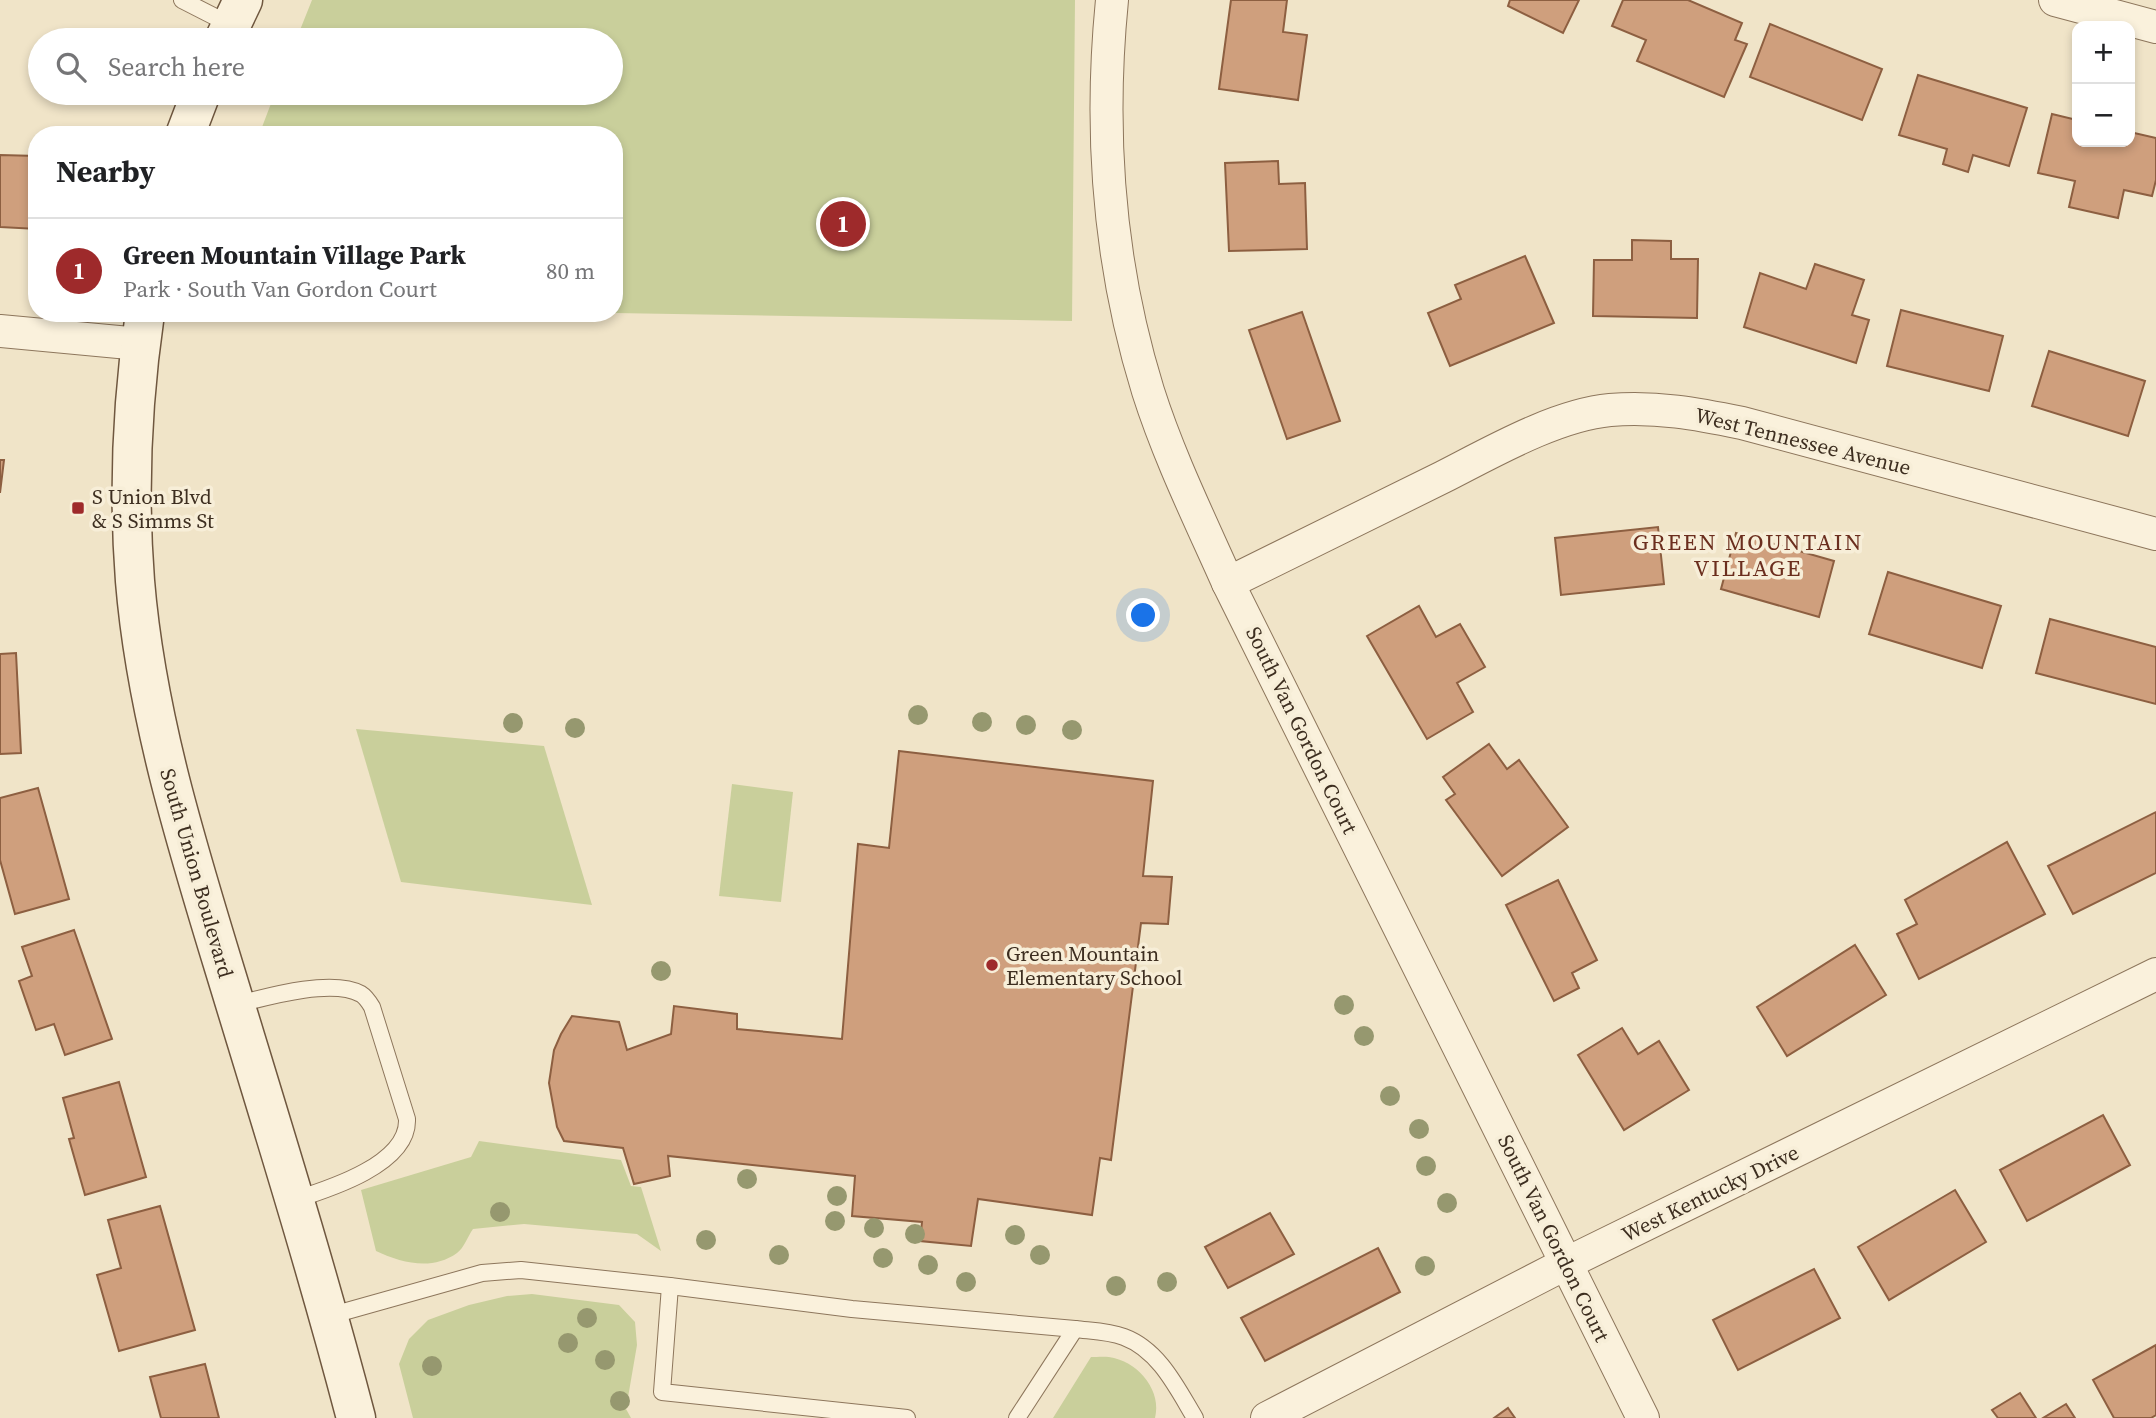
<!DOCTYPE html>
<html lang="en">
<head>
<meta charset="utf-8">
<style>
	:root { --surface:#fff; --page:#f6f6f6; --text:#202124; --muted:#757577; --line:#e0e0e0; --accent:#9e2a2b }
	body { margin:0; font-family:"Source Serif 4",serif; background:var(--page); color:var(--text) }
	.controls { position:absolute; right:21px; top:21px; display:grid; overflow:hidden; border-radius:14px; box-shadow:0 4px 10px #0003 }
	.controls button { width:63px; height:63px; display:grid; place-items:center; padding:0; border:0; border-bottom:2px solid var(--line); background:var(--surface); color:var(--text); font:35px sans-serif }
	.you { position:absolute; left:1144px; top:616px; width:24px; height:24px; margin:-18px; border:5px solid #fff; border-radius:50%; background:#1a73e8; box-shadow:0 0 0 10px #1a73e833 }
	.badge { display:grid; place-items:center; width:46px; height:46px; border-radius:50%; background:var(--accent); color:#fff; font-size:23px; font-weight:700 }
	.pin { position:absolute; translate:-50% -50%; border:4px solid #fff; box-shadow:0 2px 7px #0006 }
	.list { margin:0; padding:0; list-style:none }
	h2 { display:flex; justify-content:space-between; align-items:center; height:91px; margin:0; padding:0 28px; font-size:30px }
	h2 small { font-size:23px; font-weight:400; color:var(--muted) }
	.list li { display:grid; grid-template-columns:46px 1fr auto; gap:21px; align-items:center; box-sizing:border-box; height:105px; padding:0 28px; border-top:2px solid var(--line) }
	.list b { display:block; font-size:26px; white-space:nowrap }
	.list p { margin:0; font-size:23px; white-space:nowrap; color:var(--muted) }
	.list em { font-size:23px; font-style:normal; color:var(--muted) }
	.icon { flex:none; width:38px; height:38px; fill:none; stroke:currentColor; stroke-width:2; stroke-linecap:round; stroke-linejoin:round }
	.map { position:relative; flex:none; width:2156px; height:1418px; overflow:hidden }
	.search { position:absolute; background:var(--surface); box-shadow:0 4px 10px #0003; left:28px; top:28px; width:595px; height:77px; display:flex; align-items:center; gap:18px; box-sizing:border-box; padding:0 24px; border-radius:38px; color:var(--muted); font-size:26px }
	.panel { position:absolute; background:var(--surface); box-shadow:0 4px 10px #0003; left:28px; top:126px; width:595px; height:196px; border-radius:28px }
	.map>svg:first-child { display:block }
	.green { fill:#c9cf9b }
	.building { fill:#cf9f7d; stroke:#8d5f41; stroke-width:2 }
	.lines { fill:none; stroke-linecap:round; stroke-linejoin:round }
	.lane-casing { stroke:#8d765c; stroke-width:18 }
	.street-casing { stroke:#8d765c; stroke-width:34 }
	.secondary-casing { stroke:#6f573f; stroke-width:41 }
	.lane { stroke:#faf1dc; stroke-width:16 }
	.street { stroke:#faf1dc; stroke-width:32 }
	.secondary { stroke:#faf1dc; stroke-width:38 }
	.tree { fill:#96986f }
	.poi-dot { fill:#9e2a2b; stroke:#f7eed8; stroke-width:2.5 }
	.labels { text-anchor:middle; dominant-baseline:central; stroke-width:7; stroke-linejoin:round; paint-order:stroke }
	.street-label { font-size:21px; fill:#3d2e20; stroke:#f7eed8 }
	.poi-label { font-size:21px; fill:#3d2e20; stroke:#f7eed8; text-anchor:start }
	.neighbourhood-label { font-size:23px; letter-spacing:2px; fill:#6b2e1e; stroke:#f7eed8 }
</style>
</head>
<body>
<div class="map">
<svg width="2156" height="1418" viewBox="0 0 2156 1418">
	<rect width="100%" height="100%" fill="#f0e4c8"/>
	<g class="green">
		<polygon points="312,0 1075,0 1072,321 614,313 614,135 259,135 275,93 611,93 611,40 296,40"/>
		<polygon points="356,729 544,746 592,905 401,882"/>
		<polygon points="732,784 793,792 781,902 719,896"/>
		<path d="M479 1141 621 1160 631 1186 641 1187 661 1251 637 1234 524 1224 473 1229C468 1236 464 1248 457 1253 432 1271 402 1263 376 1251L361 1190 471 1157Z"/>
		<polygon points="532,1294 619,1305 635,1322 637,1345 626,1409 631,1418 413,1418 399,1364 409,1339 428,1320 469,1305 507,1296"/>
		<path d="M1091 1357C1098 1357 1108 1356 1114 1358 1140 1364 1162 1392 1155 1418H1053Z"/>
	</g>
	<g class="building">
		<polygon points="1231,0 1287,0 1283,32 1307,35 1298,100 1219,89"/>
		<polygon points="1510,0 1579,0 1563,33 1508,6"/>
		<polygon points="1623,0 1688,0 1742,23 1735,40 1747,44 1724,97 1637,61 1646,40 1612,26"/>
		<polygon points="1770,24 1882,69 1862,120 1750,77"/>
		<polygon points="1918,75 2027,108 2009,166 1973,155 1968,172 1943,164 1947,149 1899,135"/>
		<polygon points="2052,114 2077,120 2077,142 2130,142 2130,132 2156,138 2156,180 2152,196 2124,190 2118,218 2069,207 2075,181 2038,173"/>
		<polygon points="0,155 37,156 37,229 0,227"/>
		<polygon points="1278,161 1279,184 1305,183 1307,249 1229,251 1225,163"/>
		<polygon points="1632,240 1671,241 1671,259 1698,259 1697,318 1593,316 1594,260 1632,260"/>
		<polygon points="1525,256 1554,323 1450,366 1428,313 1461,299 1455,285"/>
		<polygon points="1815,264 1864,280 1852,315 1869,320 1856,363 1744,327 1760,273 1806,289"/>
		<polygon points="1901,310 2003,336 1989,391 1887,366"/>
		<polygon points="1302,312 1340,421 1287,439 1249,330"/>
		<polygon points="2049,351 2145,381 2128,436 2032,406"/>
		<polygon points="0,460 4,460 0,493"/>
		<polygon points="1658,527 1664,584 1561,595 1555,538"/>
		<polygon points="1736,533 1834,561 1819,617 1721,589"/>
		<polygon points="1888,572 2001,606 1982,668 1869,634"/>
		<polygon points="1419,606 1436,637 1460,624 1485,667 1457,683 1473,712 1427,739 1367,636"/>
		<polygon points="2050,619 2156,647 2156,704 2036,673"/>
		<polygon points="16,653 21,753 0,754 0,654"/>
		<polygon points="1489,744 1507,769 1519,760 1568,827 1502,876 1446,800 1455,794 1443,777"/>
		<polygon points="899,751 1153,781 1143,876 1172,877 1168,924 1141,923 1111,1160 1100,1158 1092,1215 978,1199 971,1246 920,1241 922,1222 852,1216 855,1176 668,1156 670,1176 634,1184 623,1148 564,1141 557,1127 549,1083 554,1050 561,1034 572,1016 619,1022 627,1050 671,1034 674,1006 737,1014 737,1029 842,1039 858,844 889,848"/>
		<polygon points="38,788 69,899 15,914 0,860 0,798"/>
		<polygon points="2156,812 2156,873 2073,914 2048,866"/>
		<polygon points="2007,842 2045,914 1919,979 1897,934 1917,924 1905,900"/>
		<polygon points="1558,880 1597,960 1572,973 1579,988 1554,1001 1506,905"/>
		<polygon points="74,930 112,1039 65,1055 54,1024 36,1030 19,981 32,976 22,947"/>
		<polygon points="1855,945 1886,995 1787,1056 1757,1007"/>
		<polygon points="1622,1028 1638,1054 1659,1041 1689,1090 1624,1130 1578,1055"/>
		<polygon points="119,1082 146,1177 85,1195 69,1139 74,1138 63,1098"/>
		<polygon points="2103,1115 2130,1165 2027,1221 2000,1170"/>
		<polygon points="1955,1190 1986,1242 1889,1300 1858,1247"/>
		<polygon points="160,1206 195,1330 119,1351 97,1275 121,1268 108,1220"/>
		<polygon points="1270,1213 1294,1254 1228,1288 1205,1247"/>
		<polygon points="1378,1248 1400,1292 1265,1361 1241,1318"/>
		<polygon points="1814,1269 1840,1318 1738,1370 1713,1320"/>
		<polygon points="2156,1345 2156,1415 2151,1418 2114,1418 2093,1380"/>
		<polygon points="205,1364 219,1418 161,1418 150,1377"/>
		<polygon points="2020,1393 2036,1418 1998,1418 1992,1410"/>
		<polygon points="2066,1404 2075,1418 2043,1418"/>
		<polygon points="1508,1408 1515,1418 1494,1418"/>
	</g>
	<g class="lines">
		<defs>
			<g id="lane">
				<polyline points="182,0 231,25"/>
				<path d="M235 1005C266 997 332 978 361 994 366 997 369 1002 372 1007L407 1119C409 1164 329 1189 294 1200"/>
				<polyline points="670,1286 662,1392 907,1418"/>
				<path d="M329 1316 482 1273 521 1270 670 1286 852 1309 1075 1329C1091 1331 1108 1331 1124 1337 1159 1350 1177 1388 1195 1418"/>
				<polyline points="1017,1418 1075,1329"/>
			</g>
			<g id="street">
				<path d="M1112 0C1099 131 1109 265 1148 391 1169 457 1200 520 1228 583L1643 1418"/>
				<polyline points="2055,0 2156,27"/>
				<polyline points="0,331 140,344"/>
				<path d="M1228 583C1300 547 1372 512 1443 477 1492 452 1556 415 1610 410 1656 406 1698 414 1742 423L2156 534"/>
				<polyline points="1267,1418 1567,1263 2156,974"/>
			</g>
			<g id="secondary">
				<polyline points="224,40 243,0"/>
				<polyline points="185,135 201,93"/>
				<path d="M145 313C132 402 128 491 135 581 146 715 187 846 226 974 271 1122 317 1269 356 1418"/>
			</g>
		</defs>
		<use href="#lane" class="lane-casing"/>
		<use href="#street" class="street-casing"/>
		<use href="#secondary" class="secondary-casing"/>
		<use href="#lane" class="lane"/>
		<use href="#street" class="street"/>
		<use href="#secondary" class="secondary"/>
	</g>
	<g class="tree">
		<circle cx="918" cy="715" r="10"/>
		<circle cx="982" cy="722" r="10"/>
		<circle cx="513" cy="723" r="10"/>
		<circle cx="1026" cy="725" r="10"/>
		<circle cx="575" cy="728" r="10"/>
		<circle cx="1072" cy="730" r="10"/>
		<circle cx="661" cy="971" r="10"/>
		<circle cx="1344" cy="1005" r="10"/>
		<circle cx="1364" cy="1036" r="10"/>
		<circle cx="1390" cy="1096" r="10"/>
		<circle cx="1419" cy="1129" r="10"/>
		<circle cx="1426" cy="1166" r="10"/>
		<circle cx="747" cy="1179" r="10"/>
		<circle cx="837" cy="1196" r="10"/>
		<circle cx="1447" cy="1203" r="10"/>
		<circle cx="500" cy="1212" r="10"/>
		<circle cx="835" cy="1221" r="10"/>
		<circle cx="874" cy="1228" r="10"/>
		<circle cx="915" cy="1234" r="10"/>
		<circle cx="1015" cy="1235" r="10"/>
		<circle cx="706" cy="1240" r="10"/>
		<circle cx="779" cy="1255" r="10"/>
		<circle cx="1040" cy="1255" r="10"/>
		<circle cx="883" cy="1258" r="10"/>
		<circle cx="928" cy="1265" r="10"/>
		<circle cx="1425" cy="1266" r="10"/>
		<circle cx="966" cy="1282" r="10"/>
		<circle cx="1167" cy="1282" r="10"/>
		<circle cx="1116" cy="1286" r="10"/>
		<circle cx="587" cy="1318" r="10"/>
		<circle cx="568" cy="1343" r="10"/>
		<circle cx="605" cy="1360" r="10"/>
		<circle cx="432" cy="1366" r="10"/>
		<circle cx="620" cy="1401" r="10"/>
	</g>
	<g class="poi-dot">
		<rect x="71" y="501" width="14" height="14" rx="3.5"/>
		<circle cx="992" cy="965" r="7"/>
	</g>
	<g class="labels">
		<g class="street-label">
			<text transform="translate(1803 441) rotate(14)">West Tennessee Avenue</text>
			<text transform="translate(1302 730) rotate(64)">South Van Gordon Court</text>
			<text transform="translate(197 873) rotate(74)">South Union Boulevard</text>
			<text transform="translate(1710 1193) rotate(-26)">West Kentucky Drive</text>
			<text transform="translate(1554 1238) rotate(64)">South Van Gordon Court</text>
		</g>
		<g class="poi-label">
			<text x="92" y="496">S Union Blvd<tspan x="92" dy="24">&amp; S Simms St</tspan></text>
			<text x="1006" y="953">Green Mountain<tspan x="1006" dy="24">Elementary School</tspan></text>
		</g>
		<g class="neighbourhood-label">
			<text x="1748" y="542">GREEN MOUNTAIN<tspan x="1748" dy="26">VILLAGE</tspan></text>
		</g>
	</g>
</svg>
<div class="controls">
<button>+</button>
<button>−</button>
</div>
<div class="you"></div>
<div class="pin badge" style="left:843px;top:224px">1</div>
<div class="search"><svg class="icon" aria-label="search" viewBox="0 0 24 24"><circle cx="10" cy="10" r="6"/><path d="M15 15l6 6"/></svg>Search here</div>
<section class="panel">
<h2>Nearby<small></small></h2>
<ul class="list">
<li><span class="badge">1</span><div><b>Green Mountain Village Park</b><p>Park · South Van Gordon Court</p></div><em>80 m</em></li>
</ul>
</section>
</div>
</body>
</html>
